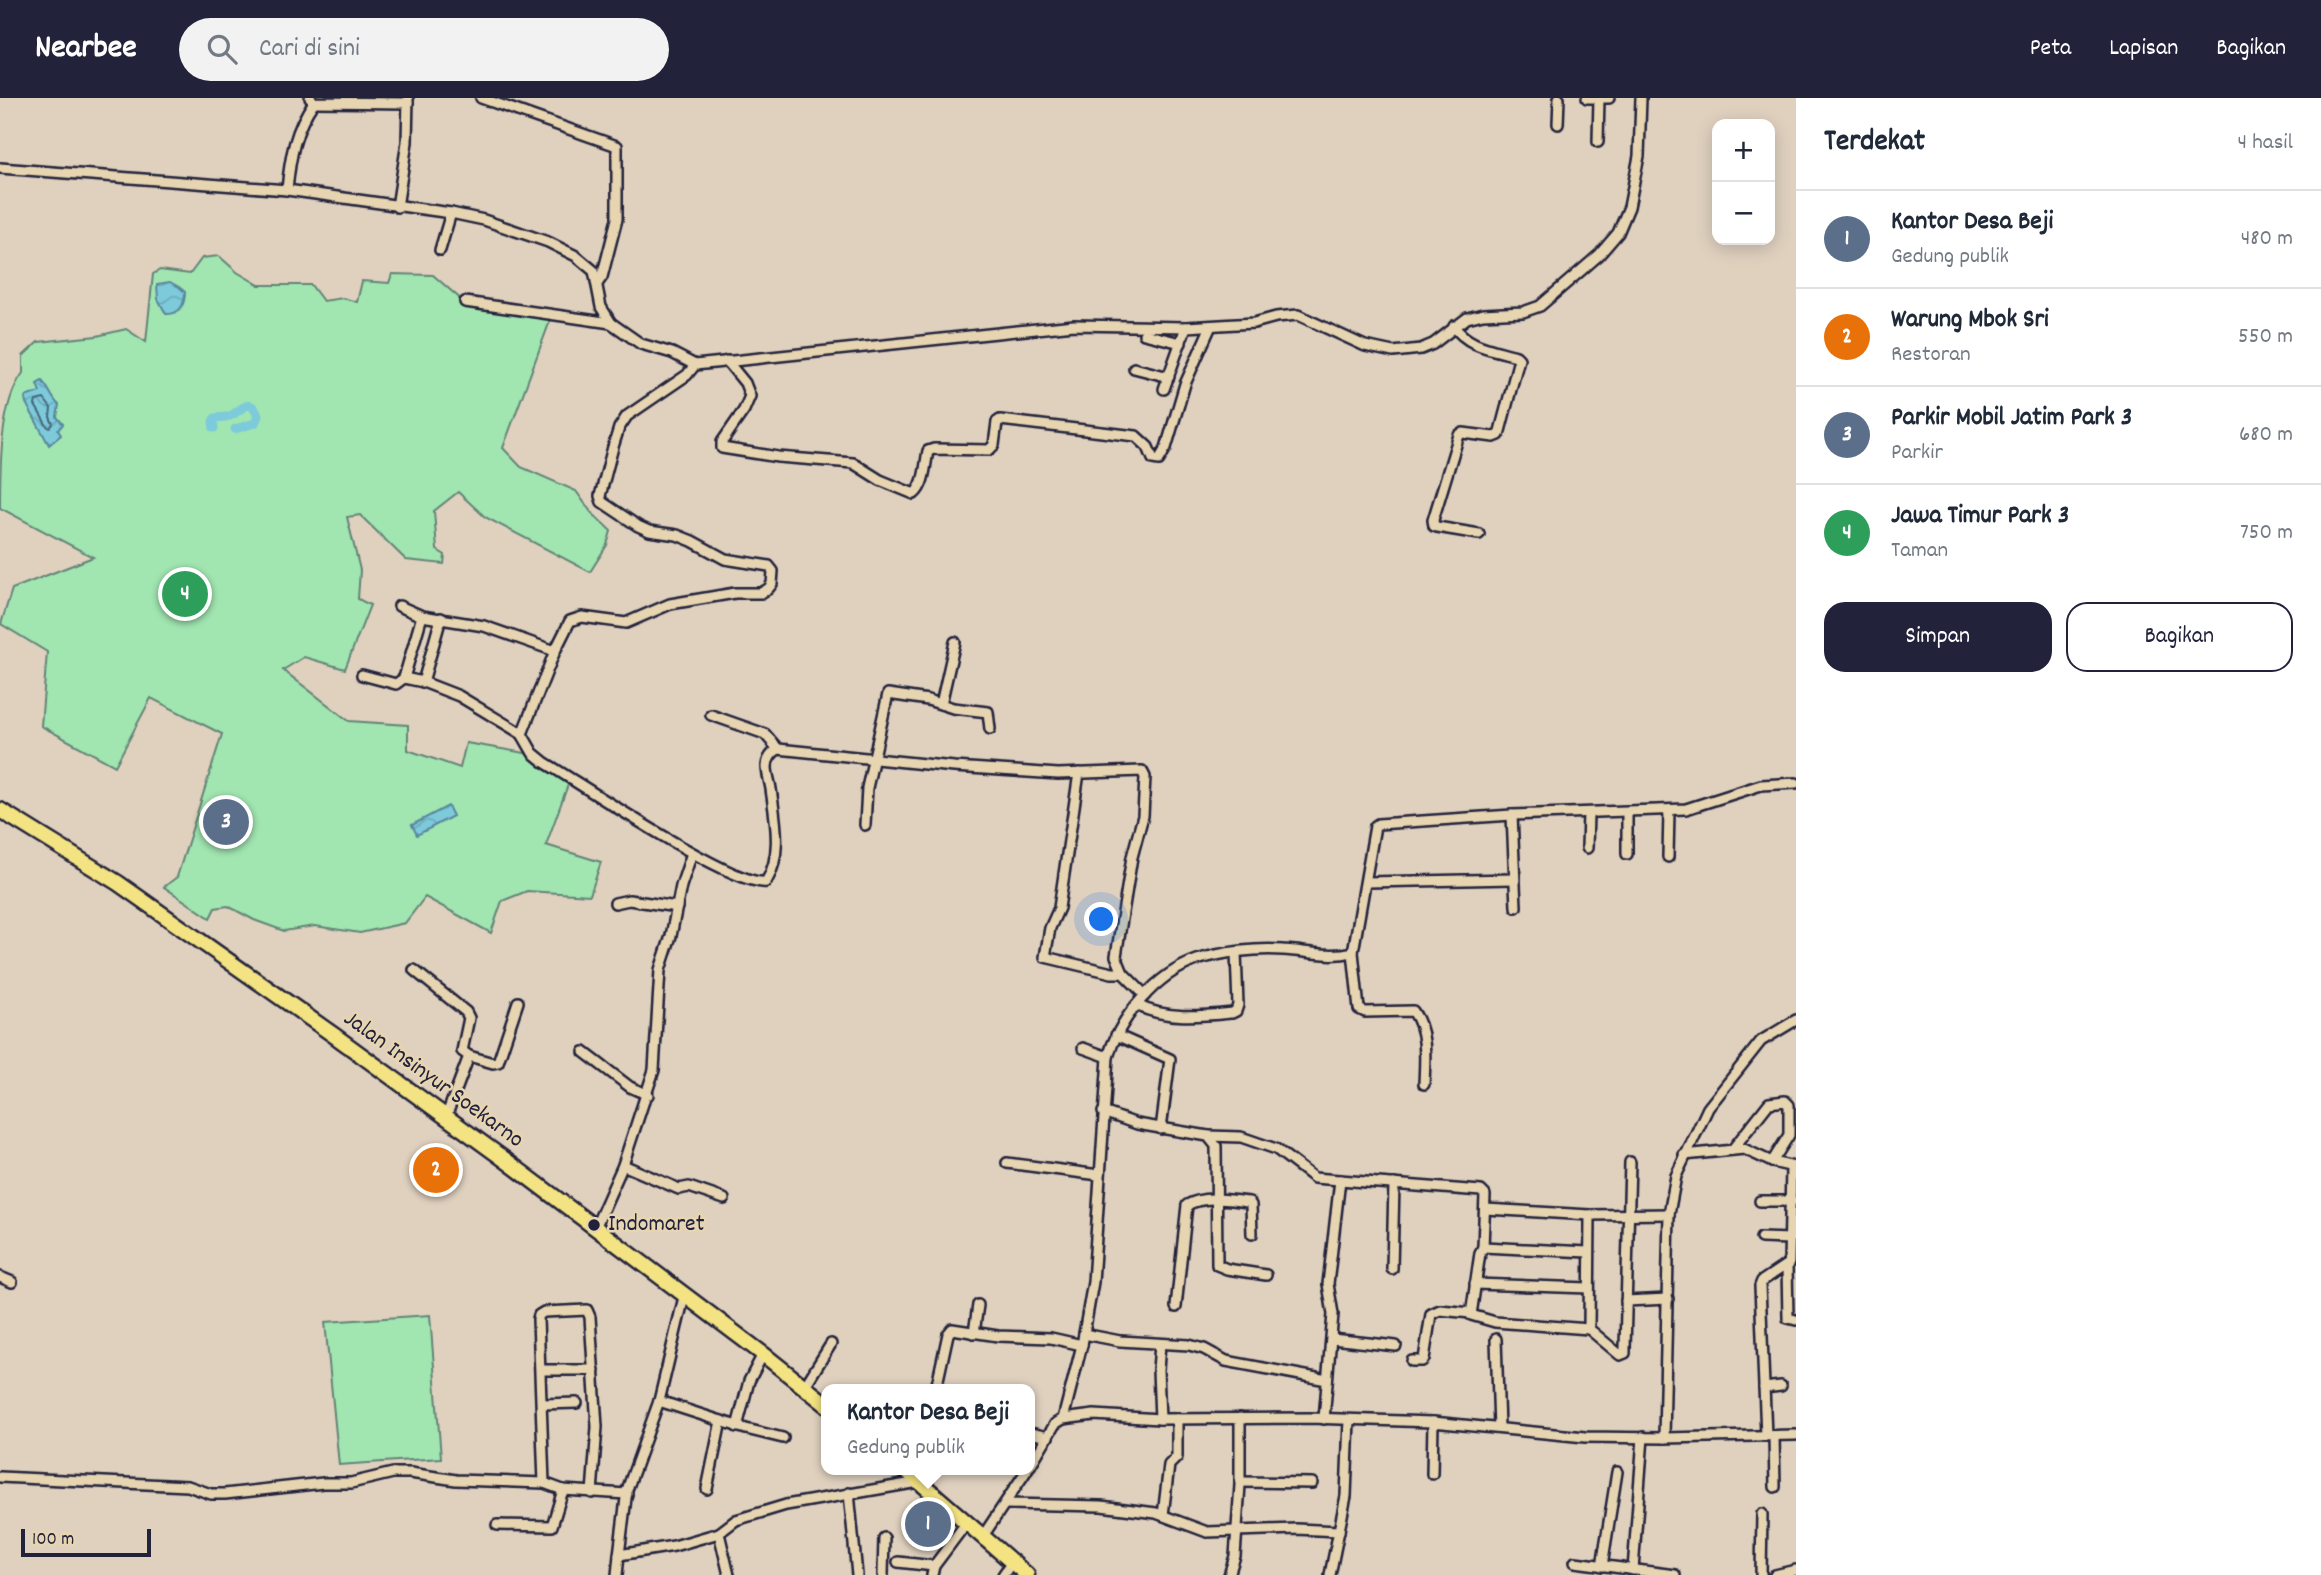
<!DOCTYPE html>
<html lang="id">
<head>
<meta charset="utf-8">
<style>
	:root { --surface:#fff; --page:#f2f2f3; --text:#1f2937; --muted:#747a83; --line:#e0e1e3; --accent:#22223b }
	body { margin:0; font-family:Dekko,sans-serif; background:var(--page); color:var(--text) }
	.controls { position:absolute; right:21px; top:21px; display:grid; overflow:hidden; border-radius:14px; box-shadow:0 4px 18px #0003 }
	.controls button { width:63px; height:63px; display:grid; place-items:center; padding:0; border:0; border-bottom:2px solid var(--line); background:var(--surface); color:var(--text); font:35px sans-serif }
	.scale { position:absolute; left:21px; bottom:18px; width:130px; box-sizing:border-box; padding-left:7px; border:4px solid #22223b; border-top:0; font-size:19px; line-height:24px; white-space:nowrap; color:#22223b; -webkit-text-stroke:5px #e7d5b2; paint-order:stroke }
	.you { position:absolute; left:1102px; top:822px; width:24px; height:24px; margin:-18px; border:5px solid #fff; border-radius:50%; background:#1a73e8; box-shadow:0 0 0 10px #1a73e833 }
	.badge { display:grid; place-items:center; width:46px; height:46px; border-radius:50%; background:var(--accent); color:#fff; font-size:23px; font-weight:700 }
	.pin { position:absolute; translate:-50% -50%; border:4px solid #fff; box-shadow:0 2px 7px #0006 }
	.popup { position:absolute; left:821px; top:1286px; width:214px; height:91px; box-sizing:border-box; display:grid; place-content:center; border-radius:14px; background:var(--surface); filter:drop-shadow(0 2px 5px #0005); font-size:23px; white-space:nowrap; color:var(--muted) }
	.popup b { font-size:26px; color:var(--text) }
	.popup::after { content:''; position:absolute; left:50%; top:100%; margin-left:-14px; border:14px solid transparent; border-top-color:var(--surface) }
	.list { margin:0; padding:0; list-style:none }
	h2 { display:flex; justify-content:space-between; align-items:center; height:91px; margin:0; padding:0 28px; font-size:30px }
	h2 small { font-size:23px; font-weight:400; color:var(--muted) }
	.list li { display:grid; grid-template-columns:46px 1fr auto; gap:21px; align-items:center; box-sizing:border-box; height:98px; padding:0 28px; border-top:2px solid var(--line) }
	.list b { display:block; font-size:26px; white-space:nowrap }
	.list p { margin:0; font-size:23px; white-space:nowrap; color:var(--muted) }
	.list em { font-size:23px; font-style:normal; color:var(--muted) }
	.actions { display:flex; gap:14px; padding:21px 28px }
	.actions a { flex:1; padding:16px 0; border:2px solid var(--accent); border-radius:21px; text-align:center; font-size:24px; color:var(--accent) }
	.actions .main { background:var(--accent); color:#fff }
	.icon { flex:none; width:38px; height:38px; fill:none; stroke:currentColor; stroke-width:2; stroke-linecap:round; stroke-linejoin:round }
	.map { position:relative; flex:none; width:1796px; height:1477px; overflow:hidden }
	header { display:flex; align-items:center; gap:42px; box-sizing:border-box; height:98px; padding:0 35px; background:var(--accent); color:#fff }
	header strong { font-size:33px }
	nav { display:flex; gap:38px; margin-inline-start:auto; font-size:24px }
	.search { width:490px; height:63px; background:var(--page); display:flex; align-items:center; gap:18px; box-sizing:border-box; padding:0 24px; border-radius:38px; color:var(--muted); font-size:26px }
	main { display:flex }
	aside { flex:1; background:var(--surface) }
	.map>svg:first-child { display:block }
	.park { fill:#a1e5b1; stroke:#628476; stroke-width:2 }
	.water { fill:url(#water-waves); stroke:#59879b; stroke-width:2 }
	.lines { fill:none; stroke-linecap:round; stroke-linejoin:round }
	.shore { stroke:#46657b; stroke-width:2 }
	.canal { stroke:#7dcadb; stroke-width:9 }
	.street-casing { stroke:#22223b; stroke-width:14 }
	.primary-casing { stroke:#22223b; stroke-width:19 }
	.street { stroke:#e7d5b2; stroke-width:9 }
	.primary { stroke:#f4e382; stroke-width:14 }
	.poi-dot { fill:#22223b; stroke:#e7d5b2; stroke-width:2.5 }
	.labels { text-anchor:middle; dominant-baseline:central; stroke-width:5; stroke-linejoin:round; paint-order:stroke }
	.street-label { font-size:24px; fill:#22223b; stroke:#e7d5b2 }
	.poi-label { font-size:24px; fill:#22223b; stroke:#e7d5b2; text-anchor:start }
</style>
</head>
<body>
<header>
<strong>Nearbee</strong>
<div class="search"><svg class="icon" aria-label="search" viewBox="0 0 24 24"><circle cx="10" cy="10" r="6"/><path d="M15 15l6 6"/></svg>Cari di sini</div>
<nav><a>Peta</a><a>Lapisan</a><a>Bagikan</a></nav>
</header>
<main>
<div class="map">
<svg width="1796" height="1477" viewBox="0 0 1796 1477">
	<defs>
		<pattern id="water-waves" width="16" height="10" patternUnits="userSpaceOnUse" patternTransform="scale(1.75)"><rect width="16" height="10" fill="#7dcadb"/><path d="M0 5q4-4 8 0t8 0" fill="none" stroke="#6cadbd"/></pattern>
	</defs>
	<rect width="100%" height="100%" fill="#e0d1bf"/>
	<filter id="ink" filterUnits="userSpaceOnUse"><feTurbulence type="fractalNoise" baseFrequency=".0143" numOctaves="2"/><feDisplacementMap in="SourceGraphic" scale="14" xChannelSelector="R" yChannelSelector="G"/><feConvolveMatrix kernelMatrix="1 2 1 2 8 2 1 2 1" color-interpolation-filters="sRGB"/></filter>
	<g filter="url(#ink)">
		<g class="park">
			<path d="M219 158 237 174 259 187H311L323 203 343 200 357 204 362 183 389 185 392 176 433 177 471 210 551 220 503 350 521 369 576 393 591 414 611 433 607 447 590 474 485 419 458 394 434 413 437 452 445 457 444 466 406 462 360 417 347 419 360 472 358 501 370 507 345 571 304 559 283 572 349 623 408 627V652L460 670 466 645 525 655 569 684 546 747 601 764 590 797 527 793 502 803 491 835 425 799 405 825 360 835 315 828 284 833 254 822 228 808 215 810 210 820 164 789 177 779 222 636 151 600 115 668 41 628 47 554 1 526 12 491 93 459 0 410C0 368 0 305 23 275V258L38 244 97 238 126 231 146 244 153 176 160 172 190 176 202 160Z"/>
			<polygon points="430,1217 441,1360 339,1367 325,1224"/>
		</g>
		<g class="water">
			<path d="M170 184 179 189 185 194C185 207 179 217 166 216L158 201 157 186Z"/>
			<path d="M42 283C50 291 51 300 59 307L57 319 63 326 58 332 61 337 49 347 26 305 25 299 40 294 37 286Z"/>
			<polygon points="448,708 453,718 417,737 412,727"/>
		</g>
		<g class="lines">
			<polygon class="shore" points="44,301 51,310 50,319 53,326 50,330 47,328 35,307 36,303"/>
			<path class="canal" d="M214 330 213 323 215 320C221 319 227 320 232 317 241 312 251 297 258 318L255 325 235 331"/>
			<defs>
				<g id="street">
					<polyline points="310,0 314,4 408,5"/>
					<polyline points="481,0 617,48 617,121 602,179 597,186"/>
					<polyline points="1587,0 1609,0"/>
					<polyline points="1558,26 1559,0"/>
					<polyline points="1598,44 1599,0"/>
					<polyline points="0,70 287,92 451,115 484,122 548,144 576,158 594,173 601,209 611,225 641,246 672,255 695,267 1074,227 1186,229 1254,225 1276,219 1298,217 1365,248 1393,254 1421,251 1433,246 1467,220 1483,216 1523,214 1540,208 1599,157 1618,135 1629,109 1639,58 1641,0"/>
					<path d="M287 92C290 59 295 31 314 4"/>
					<polyline points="397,109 407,44 408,0"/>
					<polyline points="440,152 451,115"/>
					<polyline points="465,204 611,225"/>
					<path d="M1454 228C1468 249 1493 251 1516 258L1519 261 1499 337 1494 339 1463 335 1459 337 1433 422 1434 428 1437 429 1479 436"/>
					<polyline points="1144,236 1181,245"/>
					<path d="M727 263 745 285 750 298 744 312 722 344V350L778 359 853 365 880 382 914 396C925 387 925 367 928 353L934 351 989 352 994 347 997 324 1000 322 1136 338 1148 349 1153 361 1159 362 1166 350 1185 286 1211 228"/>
					<polyline points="1134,270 1169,279"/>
					<polyline points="1164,291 1186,229"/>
					<polyline points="399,508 422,518 484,528 555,553"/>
					<path d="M362 577 396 586 404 580 423 584 459 598 522 636 533 655 544 664C581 686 733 789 766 784 783 757 775 721 771 691 770 684 767 676 767 669 767 661 772 655 778 651L954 669 1058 676 1142 673 1145 679 1143 718 1132 759 1116 858 1123 875 1145 897"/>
					<polyline points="404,580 422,518"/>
					<polyline points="423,584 441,520"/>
					<polyline points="941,606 955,544"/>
					<polyline points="711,617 765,636 778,651"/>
					<polyline points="522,636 555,553 570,523 582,519 626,525 670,506 735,495 761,495 768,491 772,486 773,473 769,468 725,461 692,443 677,437 649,433 638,428 602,404 600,398 613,349 619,330 627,318 687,277 695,267"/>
					<polyline points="1079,675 1059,810 1050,830 1045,859 1112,875 1123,875"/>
					<polyline points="1512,717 1516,809"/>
					<polyline points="865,727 867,690 888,596 928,602 953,610 988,614 990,631"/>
					<polyline points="1587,750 1588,715"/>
					<polyline points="1627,756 1627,714"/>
					<polyline points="1668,759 1669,713"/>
					<polyline points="1367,784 1514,781"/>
					<polyline points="615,805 629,802 677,809"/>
					<path d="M1353 854 1359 911 1365 914 1413 913C1428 934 1425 961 1424 986"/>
					<polyline points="414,872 466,914 469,920 462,953 469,958 446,1019"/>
					<path d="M1137 907C1165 922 1202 918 1232 915L1236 913 1238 907 1236 855"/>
					<polyline points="1116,937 1170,961 1161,1031"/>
					<polyline points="1083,950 1108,959"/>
					<polyline points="584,954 630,989 648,997"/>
					<polyline points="469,958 493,965 498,964 518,904"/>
					<polyline points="1103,1014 1137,1026 1208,1038 1216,1048 1217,1167 1227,1171 1266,1177"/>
					<polyline points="1208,1038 1241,1039 1276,1051 1314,1080 1481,1093 1485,1097 1483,1149 1480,1155 1471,1217 1495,1224 1589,1231 1620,1257 1625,1255 1625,1251 1630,1064"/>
					<polyline points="1732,1052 1769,1005 1785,1003 1789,1007 1789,1037 1772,1064"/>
					<polyline points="1684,1057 1744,1051 1772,1064 1794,1069"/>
					<polyline points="1007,1065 1099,1077"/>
					<polyline points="623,1067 679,1091 689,1089 724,1101"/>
					<polyline points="1760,1103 1792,1103"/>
					<polyline points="1485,1111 1590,1117 1669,1116"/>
					<polyline points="595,1130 623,1067 654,972 660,872 671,838 681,788 692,755"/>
					<polyline points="1761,1140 1790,1141"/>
					<polyline points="1483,1149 1588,1154"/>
					<polyline points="1787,1168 1788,1220 1796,1222"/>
					<polyline points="1392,1171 1394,1086"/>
					<polyline points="0,1179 12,1184"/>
					<polyline points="1475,1186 1589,1190"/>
					<polyline points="1626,1203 1668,1201"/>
					<path d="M1176 1209 1187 1107C1205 1097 1229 1102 1249 1104L1251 1107 1252 1136"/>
					<polyline points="1589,1231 1590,1117"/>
					<polyline points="974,1235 978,1207"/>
					<polyline points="1084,1236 1120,1243 1189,1247 1204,1251 1226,1263 1327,1282"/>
					<polyline points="1332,1241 1396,1248"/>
					<polyline points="1496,1241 1499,1330"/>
					<polyline points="1412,1263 1422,1263 1424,1261 1431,1216 1440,1212 1471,1215"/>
					<polyline points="541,1272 594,1272"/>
					<polyline points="805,1288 831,1246"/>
					<polyline points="1764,1290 1781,1288"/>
					<polyline points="936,1291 948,1236 952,1231 998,1238 1051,1240 1082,1247"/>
					<polyline points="659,1303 746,1331 783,1340"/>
					<polyline points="542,1306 577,1305"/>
					<path d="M1063 1321 1082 1247 1093 1184 1108 959C1120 919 1156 876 1197 862 1222 854 1257 850 1283 852 1306 853 1329 860 1353 854L1375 728 1378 726 1512 717 1686 711 1761 687 1796 685"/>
					<polyline points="1160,1321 1158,1272 1160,1246"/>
					<polyline points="1324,1321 1333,1216 1328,1186 1340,1082"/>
					<polyline points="737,1329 749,1283 763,1256"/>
					<polyline points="1030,1335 1048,1339"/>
					<polyline points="1766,1338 1760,1188 1762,1183 1789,1165 1791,1069"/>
					<polyline points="1774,1338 1775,1389"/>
					<polyline points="1664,1340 1669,1116 1676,1078 1708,1010 1761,943 1796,922"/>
					<polyline points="1030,1368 1055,1326 1063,1321 1094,1317 1160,1321 1310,1320 1433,1324 1585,1339 1664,1340 1796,1337"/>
					<polyline points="1432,1376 1433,1324"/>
					<polyline points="0,1379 188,1388 211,1396 225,1396 323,1385 351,1385 393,1375 410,1375 456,1382 544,1385 563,1392 627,1396"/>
					<polyline points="1240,1384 1312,1385"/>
					<polyline points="544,1385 538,1221 539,1217 544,1214 587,1212 590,1219 597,1329 592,1395"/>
					<polyline points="707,1391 721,1323"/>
					<polyline points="849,1395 857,1477"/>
					<polyline points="1006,1406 1101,1408 1156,1415 1207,1434 1296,1431 1339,1433"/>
					<polyline points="1163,1417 1169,1367 1177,1359 1177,1321"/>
					<polyline points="497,1427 552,1428 563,1392"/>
					<polyline points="719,1435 729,1477"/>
					<polyline points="983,1438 1027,1372"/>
					<polyline points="619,1457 627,1392 659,1303 684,1199"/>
					<polyline points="898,1464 934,1468"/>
					<polyline points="1575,1464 1675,1477"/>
					<polyline points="1602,1468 1617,1374"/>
					<polyline points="1633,1472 1643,1339"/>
					<polyline points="617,1477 619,1457 674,1448 719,1435 736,1422 786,1407 919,1384"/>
					<polyline points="883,1477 884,1440"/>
					<polyline points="932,1477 934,1468 967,1424"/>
					<polyline points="1003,1477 1012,1464"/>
					<polyline points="1229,1477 1235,1458 1240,1387 1240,1320"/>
					<polyline points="1330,1477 1346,1398 1349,1322"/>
					<polyline points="1761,1477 1762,1416"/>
					<polyline points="1775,1477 1796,1472"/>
				</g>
				<g id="primary">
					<polyline points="0,712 118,785 335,938 504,1061 763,1256 827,1307"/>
					<polyline points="906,1372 1027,1477"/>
				</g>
			</defs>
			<use href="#street" class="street-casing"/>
			<use href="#primary" class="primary-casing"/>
			<use href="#street" class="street"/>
			<use href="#primary" class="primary"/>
		</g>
	</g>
	<circle class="poi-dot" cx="594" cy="1127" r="7"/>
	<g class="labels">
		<g class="street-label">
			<text transform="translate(433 982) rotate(36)">Jalan Insinyur Soekarno</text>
		</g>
		<g class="poi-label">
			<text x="608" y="1127">Indomaret</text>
		</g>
	</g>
</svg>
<div class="controls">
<button>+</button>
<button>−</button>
</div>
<div class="scale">100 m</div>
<div class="you"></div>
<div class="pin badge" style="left:928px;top:1426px;background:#5c6f8a">1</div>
<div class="popup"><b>Kantor Desa Beji</b>Gedung publik</div>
<div class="pin badge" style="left:436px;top:1072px;background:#e8710a">2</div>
<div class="pin badge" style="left:226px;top:724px;background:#5c6f8a">3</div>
<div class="pin badge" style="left:185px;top:496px;background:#2e9e5b">4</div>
</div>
<aside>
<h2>Terdekat<small>4 hasil</small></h2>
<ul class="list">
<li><span class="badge" style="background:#5c6f8a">1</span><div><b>Kantor Desa Beji</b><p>Gedung publik</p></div><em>480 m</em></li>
<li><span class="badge" style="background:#e8710a">2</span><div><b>Warung Mbok Sri</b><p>Restoran</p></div><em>550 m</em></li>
<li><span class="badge" style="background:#5c6f8a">3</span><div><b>Parkir Mobil Jatim Park 3</b><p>Parkir</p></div><em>680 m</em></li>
<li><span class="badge" style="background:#2e9e5b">4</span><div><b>Jawa Timur Park 3</b><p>Taman</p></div><em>750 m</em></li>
</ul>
<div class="actions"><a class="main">Simpan</a><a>Bagikan</a></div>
</aside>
</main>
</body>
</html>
